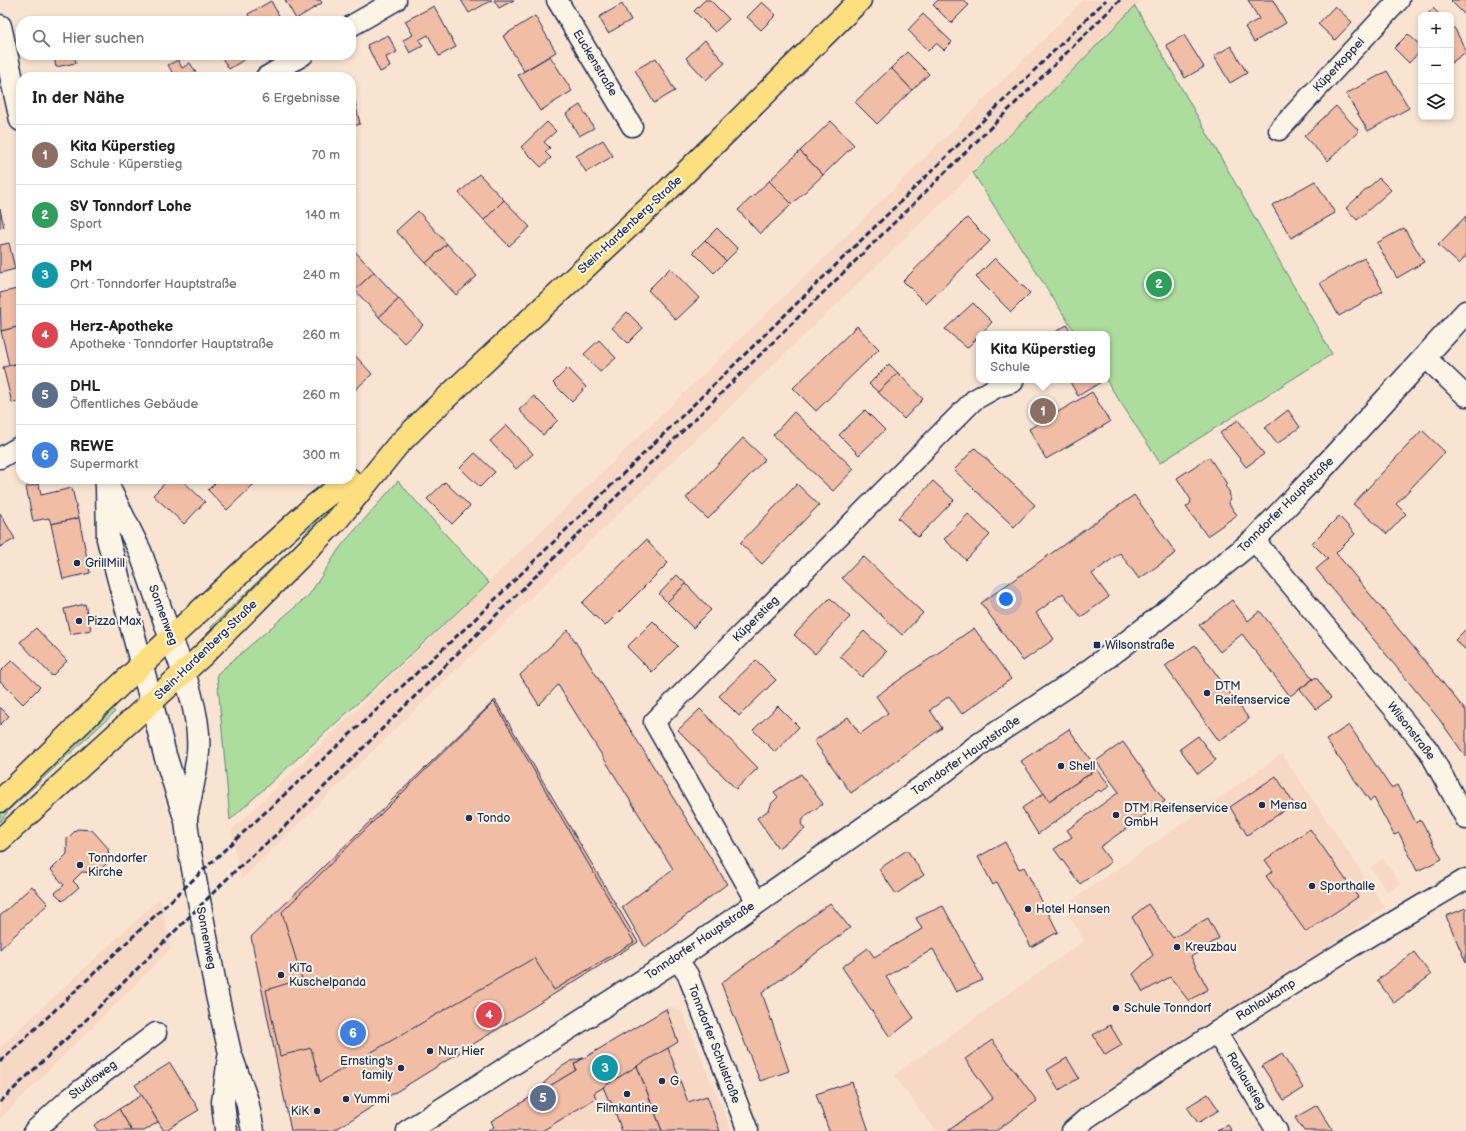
<!DOCTYPE html>
<html lang="de">
<head>
<meta charset="utf-8">
<style>
	:root { --surface:#fff; --page:#f6f6f6; --text:#202124; --muted:#757577; --line:#e0e0e0; --accent:#111827 }
	body { margin:0; font-family:"Balsamiq Sans",sans-serif; background:var(--page); color:var(--text) }
	.controls { position:absolute; right:12px; top:12px; display:grid; overflow:hidden; border-radius:8px; box-shadow:0 2px 6px #0003 }
	.controls button { width:36px; height:36px; display:grid; place-items:center; padding:0; border:0; border-bottom:1px solid var(--line); background:var(--surface); color:var(--text); font:20px sans-serif }
	.you { position:absolute; left:1006px; top:599px; width:14px; height:14px; margin:-10px; border:3px solid #fff; border-radius:50%; background:#1a73e8; box-shadow:0 0 0 6px #1a73e833 }
	.badge { display:grid; place-items:center; width:26px; height:26px; border-radius:50%; background:var(--accent); color:#fff; font-size:13px; font-weight:700 }
	.pin { position:absolute; translate:-50% -50%; border:2px solid #fff; box-shadow:0 1px 4px #0006 }
	.popup { position:absolute; left:976px; top:331px; width:134px; height:52px; box-sizing:border-box; display:grid; place-content:center; border-radius:8px; background:var(--surface); filter:drop-shadow(0 1px 3px #0005); font-size:13px; white-space:nowrap; color:var(--muted) }
	.popup b { font-size:15px; color:var(--text) }
	.popup::after { content:''; position:absolute; left:50%; top:100%; margin-left:-8px; border:8px solid transparent; border-top-color:var(--surface) }
	.list { margin:0; padding:0; list-style:none }
	h2 { display:flex; justify-content:space-between; align-items:center; height:52px; margin:0; padding:0 16px; font-size:17px }
	h2 small { font-size:13px; font-weight:400; color:var(--muted) }
	.list li { display:grid; grid-template-columns:26px 1fr auto; gap:12px; align-items:center; box-sizing:border-box; height:60px; padding:0 16px; border-top:1px solid var(--line) }
	.list b { display:block; font-size:15px; white-space:nowrap }
	.list p { margin:0; font-size:13px; white-space:nowrap; color:var(--muted) }
	.list em { font-size:13px; font-style:normal; color:var(--muted) }
	.icon { flex:none; width:22px; height:22px; fill:none; stroke:currentColor; stroke-width:2; stroke-linecap:round; stroke-linejoin:round }
	.map { position:relative; flex:none; width:1466px; height:1131px; overflow:hidden }
	.search { position:absolute; background:var(--surface); box-shadow:0 2px 6px #0003; left:16px; top:16px; width:340px; height:44px; display:flex; align-items:center; gap:10px; box-sizing:border-box; padding:0 14px; border-radius:16px; color:var(--muted); font-size:15px }
	.panel { position:absolute; background:var(--surface); box-shadow:0 2px 6px #0003; left:16px; top:72px; width:340px; height:412px; border-radius:16px }
	.map>svg:first-child { display:block }
	.built { fill:#f7d8c4 }
	.green { fill:#acdd9d; stroke:#64867e }
	.building { fill:#f2bda5; stroke:#1b2f5e }
	.lines { fill:none; stroke-linecap:round; stroke-linejoin:round }
	.minor-casing { stroke:#1b2f5e; stroke-width:23 }
	.tertiary-casing { stroke:#1b2f5e; stroke-width:25 }
	.secondary-casing { stroke:#1b2f5e; stroke-width:25 }
	.primary-casing { stroke:#1b2f5e; stroke-width:25 }
	.minor { stroke:#fcf5e5; stroke-width:20 }
	.tertiary { stroke:#fcf5e5; stroke-width:22 }
	.secondary { stroke:#fcf5e5; stroke-width:22 }
	.primary { stroke:#fedf80; stroke-width:22 }
	.rail { stroke:#1b2f5e; stroke-width:3; stroke-dasharray:6 3; stroke-linecap:butt }
	.poi-dot { fill:#1b2f5e; stroke:#fcf5e5; stroke-width:1.5 }
	.labels { text-anchor:middle; dominant-baseline:central; stroke-width:4; stroke-linejoin:round; paint-order:stroke }
	.street-label { font-size:12px; fill:#1b2f5e; stroke:#fcf5e5 }
	.poi-label { font-size:12px; fill:#1b2f5e; stroke:#fcf5e5; text-anchor:start }
</style>
</head>
<body>
<div class="map">
<svg width="1466" height="1131" viewBox="0 0 1466 1131">
	<rect width="100%" height="100%" fill="#f9e4d2"/>
	<filter id="ink" filterUnits="userSpaceOnUse"><feTurbulence type="fractalNoise" baseFrequency=".025" numOctaves="2"/><feDisplacementMap in="SourceGraphic" scale="8" xChannelSelector="R" yChannelSelector="G"/><feConvolveMatrix kernelMatrix="1 2 1 2 8 2 1 2 1" color-interpolation-filters="sRGB"/></filter>
	<g filter="url(#ink)">
		<g class="built">
			<polygon points="1083,0 1142,0 973,173 462,664 241,880 231,831 832,250"/>
			<polygon points="1282,754 1385,907 1068,1131 935,1131 894,1075 1084,941 1064,906"/>
			<polygon points="1383,858 1401,884 1387,892 1370,867"/>
			<polygon points="160,898 171,949 0,1119 0,1047"/>
			<polygon points="669,1006 682,1011 732,1131 488,1131 494,1127 491,1121"/>
		</g>
		<g class="green">
			<polygon points="1135,6 1332,354 1160,463 1106,380 1107,334 1076,334 973,173"/>
			<polygon points="398,481 489,583 230,820 217,674 309,595 341,546"/>
			<polygon points="340,494 344,497 303,546 213,633 211,627 297,543"/>
			<polygon points="110,707 115,712 10,809 0,822 0,812"/>
		</g>
		<g class="building">
			<polygon points="285,0 320,0 322,3 296,19"/>
			<polygon points="461,0 492,0 469,13"/>
			<polygon points="494,0 514,0 499,8"/>
			<polygon points="705,0 710,0 729,19 715,32 694,11"/>
			<polygon points="938,0 963,0 969,5 951,23 933,5"/>
			<polygon points="1248,0 1273,0 1286,23 1254,42 1245,27 1259,19"/>
			<polygon points="1452,0 1466,0 1466,16 1451,1"/>
			<polygon points="271,1 282,21 251,21 248,14"/>
			<polygon points="762,2 776,15 761,30 747,17"/>
			<polygon points="622,4 631,20 608,33 599,17"/>
			<polygon points="434,6 456,47 439,56 428,35 419,40 423,46 410,53 403,40 413,35 405,21"/>
			<polygon points="1335,6 1352,22 1335,40 1318,24"/>
			<polygon points="1433,8 1440,15 1427,15"/>
			<polygon points="923,14 952,42 944,50 936,43 928,51 908,30"/>
			<polygon points="535,16 556,52 524,71 503,36"/>
			<polygon points="1451,25 1455,29 1466,51 1466,52 1451,63"/>
			<polygon points="1408,34 1421,46 1421,50 1409,63 1394,48"/>
			<polygon points="388,35 397,52 386,57 390,67 380,72 367,45"/>
			<polygon points="1184,35 1204,67 1185,78 1166,45"/>
			<polygon points="705,40 725,63 706,80 686,58"/>
			<polygon points="1231,46 1247,73 1230,83 1214,56"/>
			<polygon points="907,52 929,74 912,90 891,68"/>
			<polygon points="48,55 74,55 76,63 56,67 54,57 48,58"/>
			<polygon points="220,55 245,55 247,58 229,69"/>
			<polygon points="550,56 572,91 540,111 518,75"/>
			<polygon points="656,58 675,91 654,103 635,70"/>
			<polygon points="178,60 182,68 190,63 199,77 175,77 168,65"/>
			<polygon points="891,68 912,90 877,124 855,102"/>
			<polygon points="1387,71 1409,108 1368,131 1346,94"/>
			<polygon points="351,84 360,124 351,127"/>
			<polygon points="580,105 594,128 579,136 566,114"/>
			<polygon points="1336,106 1359,131 1328,161 1304,136"/>
			<polygon points="831,121 854,145 823,175 800,151"/>
			<polygon points="547,122 556,131 544,142 550,148 545,152 551,158 541,167 521,147"/>
			<polygon points="603,140 613,156 586,172 576,156"/>
			<polygon points="800,151 823,175 792,204 769,181"/>
			<polygon points="479,174 504,200 484,220 459,193"/>
			<polygon points="1379,178 1391,190 1357,220 1346,208"/>
			<polygon points="769,181 792,204 760,234 738,210"/>
			<polygon points="1315,181 1335,213 1291,238 1272,205"/>
			<polygon points="504,200 530,227 509,246 484,220"/>
			<polygon points="0,209 4,227 0,228"/>
			<polygon points="418,211 447,244 426,263 396,231"/>
			<polygon points="1466,216 1466,256 1459,264 1438,245"/>
			<polygon points="967,218 990,241 926,304 903,281"/>
			<polygon points="717,228 738,249 726,261 705,240"/>
			<polygon points="1404,228 1424,262 1397,278 1377,243"/>
			<polygon points="705,240 726,261 714,273 693,252"/>
			<polygon points="9,243 15,269 0,273 0,245"/>
			<polygon points="447,244 477,276 456,295 426,263"/>
			<polygon points="351,247 374,272 355,290 351,286"/>
			<polygon points="995,258 1030,293 1011,312 976,277"/>
			<polygon points="1364,258 1383,291 1339,316 1320,283"/>
			<polygon points="670,268 699,298 676,320 648,290"/>
			<polygon points="374,272 399,299 379,317 355,290"/>
			<polygon points="21,288 21,326 1,331 0,293"/>
			<polygon points="399,299 423,325 404,343 379,317"/>
			<polygon points="973,303 992,322 981,334 979,334 979,336 967,348 945,329"/>
			<polygon points="627,312 643,328 628,343 612,328"/>
			<polygon points="1067,325 1072,334 1052,334"/>
			<polygon points="21,326 21,363 9,365 1,331"/>
			<polygon points="857,326 879,349 816,411 793,388"/>
			<polygon points="599,340 616,358 600,372 584,354"/>
			<polygon points="351,351 372,374 352,393 351,392"/>
			<polygon points="21,363 21,401 12,403 3,367"/>
			<polygon points="889,364 898,373 878,392 869,384"/>
			<polygon points="568,368 586,387 572,402 553,383"/>
			<polygon points="898,373 923,399 904,419 878,392"/>
			<polygon points="1069,380 1100,380 1101,382 1078,396"/>
			<polygon points="1092,392 1110,422 1046,459 1029,429"/>
			<polygon points="534,396 558,420 543,435 519,410"/>
			<polygon points="865,410 885,430 859,455 839,435"/>
			<polygon points="1288,410 1300,427 1277,444 1265,428"/>
			<polygon points="794,412 854,469 833,491 773,435"/>
			<polygon points="1238,420 1264,454 1246,467 1220,433"/>
			<polygon points="507,425 533,454 516,469 490,441"/>
			<polygon points="1422,430 1445,452 1396,504 1406,514 1387,534 1353,504"/>
			<polygon points="743,438 765,459 708,519 686,498"/>
			<polygon points="975,448 1035,505 1014,527 954,470"/>
			<polygon points="475,453 495,472 480,487 460,468"/>
			<polygon points="1209,457 1227,484 1225,486 1229,491 1230,497 1229,504 1237,515 1207,536 1186,507 1190,504 1191,500 1177,478"/>
			<polygon points="169,479 181,479 205,502 184,524 153,495"/>
			<polygon points="219,479 247,479 253,485 227,510 208,490"/>
			<polygon points="247,479 260,479 253,485"/>
			<polygon points="933,481 954,500 918,537 898,518"/>
			<polygon points="445,482 470,506 452,524 427,499"/>
			<polygon points="39,484 41,495 72,488 79,518 51,524 49,518 33,521 26,487"/>
			<polygon points="797,484 819,505 762,564 740,543"/>
			<polygon points="1134,495 1176,553 1139,579 1120,553 1092,574 1109,597 1081,617 1063,593 1036,613 1054,639 1023,661 981,603"/>
			<polygon points="0,513 15,539 0,547"/>
			<polygon points="968,514 990,535 966,560 944,539"/>
			<polygon points="1339,516 1355,534 1336,553 1466,711 1466,757 1439,719 1316,569 1328,559 1312,543"/>
			<polygon points="79,518 90,573 63,579 51,524"/>
			<polygon points="646,540 668,563 605,626 582,603"/>
			<polygon points="863,556 923,613 902,635 842,578"/>
			<polygon points="677,575 686,584 667,602 659,594"/>
			<polygon points="686,584 711,610 693,628 667,602"/>
			<polygon points="830,598 850,617 815,654 794,635"/>
			<polygon points="1232,600 1248,621 1260,611 1313,679 1290,696 1242,634 1220,652 1199,625"/>
			<polygon points="85,604 91,630 70,634 64,609"/>
			<polygon points="653,621 678,646 652,672 627,647"/>
			<polygon points="36,628 67,661 52,676 20,642"/>
			<polygon points="974,628 1011,679 962,714 949,696 930,710 942,728 851,793 814,741 848,717 860,734 888,713 876,696"/>
			<polygon points="1466,629 1466,650 1455,640"/>
			<polygon points="568,630 727,884 645,947 622,907 673,869 558,685 539,705 520,675"/>
			<polygon points="864,631 886,652 862,677 840,656"/>
			<polygon points="1195,645 1249,719 1219,741 1165,666"/>
			<polygon points="12,660 40,687 23,704 0,681 0,672"/>
			<polygon points="756,660 776,680 739,716 719,696"/>
			<polygon points="1316,677 1331,698 1316,709 1300,689"/>
			<polygon points="495,700 638,942 333,1131 291,1131 251,937"/>
			<polygon points="494,702 634,942 554,990 534,958 320,1082 311,1048 280,1056 266,990 302,979 282,912"/>
			<polygon points="778,706 799,727 775,752 753,730"/>
			<polygon points="0,707 9,716 0,725"/>
			<polygon points="700,709 758,768 736,789 678,730"/>
			<polygon points="1349,725 1391,788 1397,785 1416,823 1421,820 1442,859 1417,871 1399,833 1394,835 1374,798 1370,801 1326,740"/>
			<polygon points="1069,729 1097,769 1049,801 1021,761"/>
			<polygon points="1198,736 1216,760 1198,774 1180,749"/>
			<polygon points="1123,742 1165,801 1100,847 1111,862 1080,884 1054,849 1072,837 1067,830 1119,792 1096,761"/>
			<polygon points="1097,769 1110,786 1101,792 1099,790 1038,834 1022,808 1044,793 1049,801"/>
			<polygon points="801,774 823,804 805,816 801,824 805,829 778,848 757,818 769,810 772,803 778,797 774,792"/>
			<polygon points="1276,776 1294,804 1247,835 1230,807"/>
			<polygon points="77,829 92,830 108,848 109,861 97,873 82,872 73,881 79,887 63,901 55,893 64,885 51,870 67,854 67,839"/>
			<polygon points="1310,829 1358,897 1306,932 1266,876 1273,871 1265,860"/>
			<polygon points="1005,842 1019,869 1024,867 1058,932 1031,947 997,882 993,885 978,857"/>
			<polygon points="907,850 924,875 896,894 879,869"/>
			<polygon points="32,886 48,904 0,949 0,916"/>
			<polygon points="830,903 850,928 762,993 789,1071 760,1081 721,983"/>
			<polygon points="1148,904 1173,938 1208,918 1219,938 1191,957 1208,989 1189,1001 1170,977 1143,992 1133,974 1153,955 1132,917"/>
			<polygon points="943,906 983,980 956,992 933,949 886,977 914,1018 890,1037 842,967 868,948 874,957 922,929 916,918"/>
			<polygon points="1466,908 1466,963 1446,916"/>
			<polygon points="1414,952 1431,975 1394,1003 1377,980"/>
			<polygon points="666,1009 678,1042 594,1093 596,1098 542,1131 488,1131 494,1127 491,1121 576,1070 574,1064"/>
			<polygon points="1110,1025 1122,1045 1105,1055 1093,1035"/>
			<polygon points="992,1040 1037,1101 996,1131 948,1131 993,1098 965,1059"/>
			<polygon points="668,1048 688,1102 707,1096 720,1131 662,1131 637,1066"/>
			<polygon points="1282,1054 1303,1088 1284,1100 1262,1066"/>
			<polygon points="583,1058 574,1064 576,1070 543,1090 543,1087 545,1082 561,1067 571,1061"/>
			<polygon points="1067,1058 1079,1078 1059,1090 1047,1070"/>
			<polygon points="170,1063 199,1110 164,1131 135,1085"/>
			<polygon points="637,1066 662,1131 622,1131 611,1101 609,1101 603,1087"/>
			<polygon points="852,1082 869,1131 829,1131 816,1094"/>
			<polygon points="1208,1094 1219,1110 1198,1123 1187,1107"/>
			<polygon points="142,1095 158,1122 144,1131 132,1131 119,1109"/>
			<polygon points="1317,1105 1333,1131 1304,1131 1295,1118"/>
			<polygon points="119,1109 132,1131 98,1131 94,1125"/>
			<polygon points="1228,1125 1232,1131 1217,1131"/>
		</g>
		<g class="lines">
			<defs>
				<g id="minor">
					<polyline points="557,0 632,126"/>
					<polyline points="351,26 396,0"/>
					<polyline points="266,77 303,55"/>
					<polyline points="1279,130 1399,0"/>
					<polyline points="1425,357 1466,396"/>
					<polyline points="0,458 21,446"/>
					<polyline points="1254,540 1429,751 1466,819"/>
					<polyline points="757,902 654,722 974,400 997,387 1013,382"/>
					<polyline points="677,959 688,975 748,1131"/>
					<polyline points="1216,1032 1277,1131"/>
					<polyline points="34,1131 69,1099 156,1033"/>
					<polyline points="1072,1131 1087,1118 1216,1032 1351,947 1466,879"/>
				</g>
				<g id="tertiary">
					<polyline points="0,26 21,120"/>
					<polyline points="106,479 107,486 108,539 142,666"/>
					<polyline points="110,490 140,551 171,639"/>
				</g>
				<g id="secondary">
					<path d="M171 639C184 671 201 716 198 752 196 774 190 796 186 818"/>
					<polyline points="142,666 165,755 186,821 190,853 217,995 230,1053 247,1101 253,1131"/>
					<polyline points="226,1131 223,1102 229,1058"/>
					<polyline points="408,1131 677,959 942,773 977,746 1075,681 1117,650 1166,612 1254,540 1322,469 1466,312"/>
				</g>
				<g id="primary">
					<polyline points="0,801 117,688 262,553 315,505 349,479"/>
					<polyline points="0,840 204,654 338,519 397,446 429,414 669,189 860,0"/>
				</g>
			</defs>
			<use href="#minor" class="minor-casing"/>
			<use href="#tertiary" class="tertiary-casing"/>
			<use href="#secondary" class="secondary-casing"/>
			<use href="#primary" class="primary-casing"/>
			<use href="#minor" class="minor"/>
			<use href="#tertiary" class="tertiary"/>
			<use href="#secondary" class="secondary"/>
			<use href="#primary" class="primary"/>
			<g class="rail">
				<polyline points="0,1062 233,842 472,622 1106,0"/>
				<polyline points="0,1102 88,1018 238,868 277,834 481,630 1120,0"/>
			</g>
		</g>
	</g>
	<g class="poi-dot">
		<circle cx="77" cy="563" r="4"/>
		<circle cx="79" cy="621" r="4"/>
		<rect x="1093" y="641" width="8" height="8" rx="2"/>
		<circle cx="1207" cy="693" r="4"/>
		<circle cx="1061" cy="766" r="4"/>
		<circle cx="1262" cy="805" r="4"/>
		<circle cx="1116" cy="815" r="4"/>
		<circle cx="469" cy="818" r="4"/>
		<circle cx="80" cy="865" r="4"/>
		<circle cx="1312" cy="886" r="4"/>
		<circle cx="1028" cy="909" r="4"/>
		<circle cx="1177" cy="947" r="4"/>
		<circle cx="281" cy="975" r="4"/>
		<circle cx="1116" cy="1008" r="4"/>
		<circle cx="430" cy="1051" r="4"/>
		<circle cx="401" cy="1068" r="4"/>
		<circle cx="662" cy="1081" r="4"/>
		<circle cx="627" cy="1094" r="4"/>
		<circle cx="346" cy="1099" r="4"/>
		<circle cx="317" cy="1111" r="4"/>
	</g>
	<g class="labels">
		<g class="street-label">
			<text transform="translate(595 63) rotate(59)">Euckenstraße</text>
			<text transform="translate(1339 65) rotate(-47)">Küperkoppel</text>
			<text transform="translate(630 225) rotate(-43)">Stein-Hardenberg-Straße</text>
			<text transform="translate(1286 505) rotate(-45)">Tonndorfer Hauptstraße</text>
			<text transform="translate(163 615) rotate(70)">Sonnenweg</text>
			<text transform="translate(756 619) rotate(-45)">Küperstieg</text>
			<text transform="translate(206 650) rotate(-44)">Stein-Hardenberg-Straße</text>
			<text transform="translate(1411 731) rotate(52)">Wilsonstraße</text>
			<text transform="translate(966 756) rotate(-35)">Tonndorfer Hauptstraße</text>
			<text transform="translate(206 938) rotate(79)">Sonnenweg</text>
			<text transform="translate(700 941) rotate(-34)">Tonndorfer Hauptstraße</text>
			<text transform="translate(1266 1000) rotate(-32)">Rahlaukamp</text>
			<text transform="translate(714 1044) rotate(69)">Tonndorfer Schulstraße</text>
			<text transform="translate(93 1080) rotate(-37)">Studioweg</text>
			<text transform="translate(1246 1081) rotate(59)">Rahlaustieg</text>
		</g>
		<g class="poi-label">
			<text x="85" y="563">GrillMill</text>
			<text x="87" y="621">Pizza Max</text>
			<text x="1105" y="645">Wilsonstraße</text>
			<text x="1215" y="686">DTM<tspan x="1215" dy="14">Reifenservice</tspan></text>
			<text x="1069" y="766">Shell</text>
			<text x="1270" y="805">Mensa</text>
			<text x="1124" y="808">DTM Reifenservice<tspan x="1124" dy="14">GmbH</tspan></text>
			<text x="477" y="818">Tondo</text>
			<text x="88" y="858">Tonndorfer<tspan x="88" dy="14">Kirche</tspan></text>
			<text x="1320" y="886">Sporthalle</text>
			<text x="1036" y="909">Hotel Hansen</text>
			<text x="1185" y="947">Kreuzbau</text>
			<text x="289" y="968">KiTa<tspan x="289" dy="14">Kuschelpanda</tspan></text>
			<text x="1124" y="1008">Schule Tonndorf</text>
			<text x="438" y="1051">Nur Hier</text>
			<text x="393" y="1061" text-anchor="end">Ernsting's<tspan x="393" dy="14">family</tspan></text>
			<text x="670" y="1081">G</text>
			<text x="354" y="1099">Yummi</text>
			<text x="627" y="1108" text-anchor="middle">Filmkantine</text>
			<text x="309" y="1111" text-anchor="end">KiK</text>
		</g>
	</g>
</svg>
<div class="controls">
<button>+</button>
<button>−</button>
<button><svg class="icon" aria-label="layers" viewBox="0 0 24 24"><path d="M12 4l9 5-9 5-9-5zM3 14l9 5 9-5"/></svg></button>
</div>
<div class="you"></div>
<div class="pin badge" style="left:1043px;top:411px;background:#8d6e63">1</div>
<div class="popup"><b>Kita Küperstieg</b>Schule</div>
<div class="pin badge" style="left:1159px;top:284px;background:#2e9e5b">2</div>
<div class="pin badge" style="left:605px;top:1068px;background:#0f9aa8">3</div>
<div class="pin badge" style="left:489px;top:1015px;background:#e0444e">4</div>
<div class="pin badge" style="left:543px;top:1098px;background:#5c6f8a">5</div>
<div class="pin badge" style="left:353px;top:1033px;background:#3f7fe0">6</div>
<div class="search"><svg class="icon" aria-label="search" viewBox="0 0 24 24"><circle cx="10" cy="10" r="6"/><path d="M15 15l6 6"/></svg>Hier suchen</div>
<section class="panel">
<h2>In der Nähe<small>6 Ergebnisse</small></h2>
<ul class="list">
<li><span class="badge" style="background:#8d6e63">1</span><div><b>Kita Küperstieg</b><p>Schule · Küperstieg</p></div><em>70 m</em></li>
<li><span class="badge" style="background:#2e9e5b">2</span><div><b>SV Tonndorf Lohe</b><p>Sport</p></div><em>140 m</em></li>
<li><span class="badge" style="background:#0f9aa8">3</span><div><b>PM</b><p>Ort · Tonndorfer Hauptstraße</p></div><em>240 m</em></li>
<li><span class="badge" style="background:#e0444e">4</span><div><b>Herz-Apotheke</b><p>Apotheke · Tonndorfer Hauptstraße</p></div><em>260 m</em></li>
<li><span class="badge" style="background:#5c6f8a">5</span><div><b>DHL</b><p>Öffentliches Gebäude</p></div><em>260 m</em></li>
<li><span class="badge" style="background:#3f7fe0">6</span><div><b>REWE</b><p>Supermarkt</p></div><em>300 m</em></li>
</ul>
</section>
</div>
</body>
</html>
